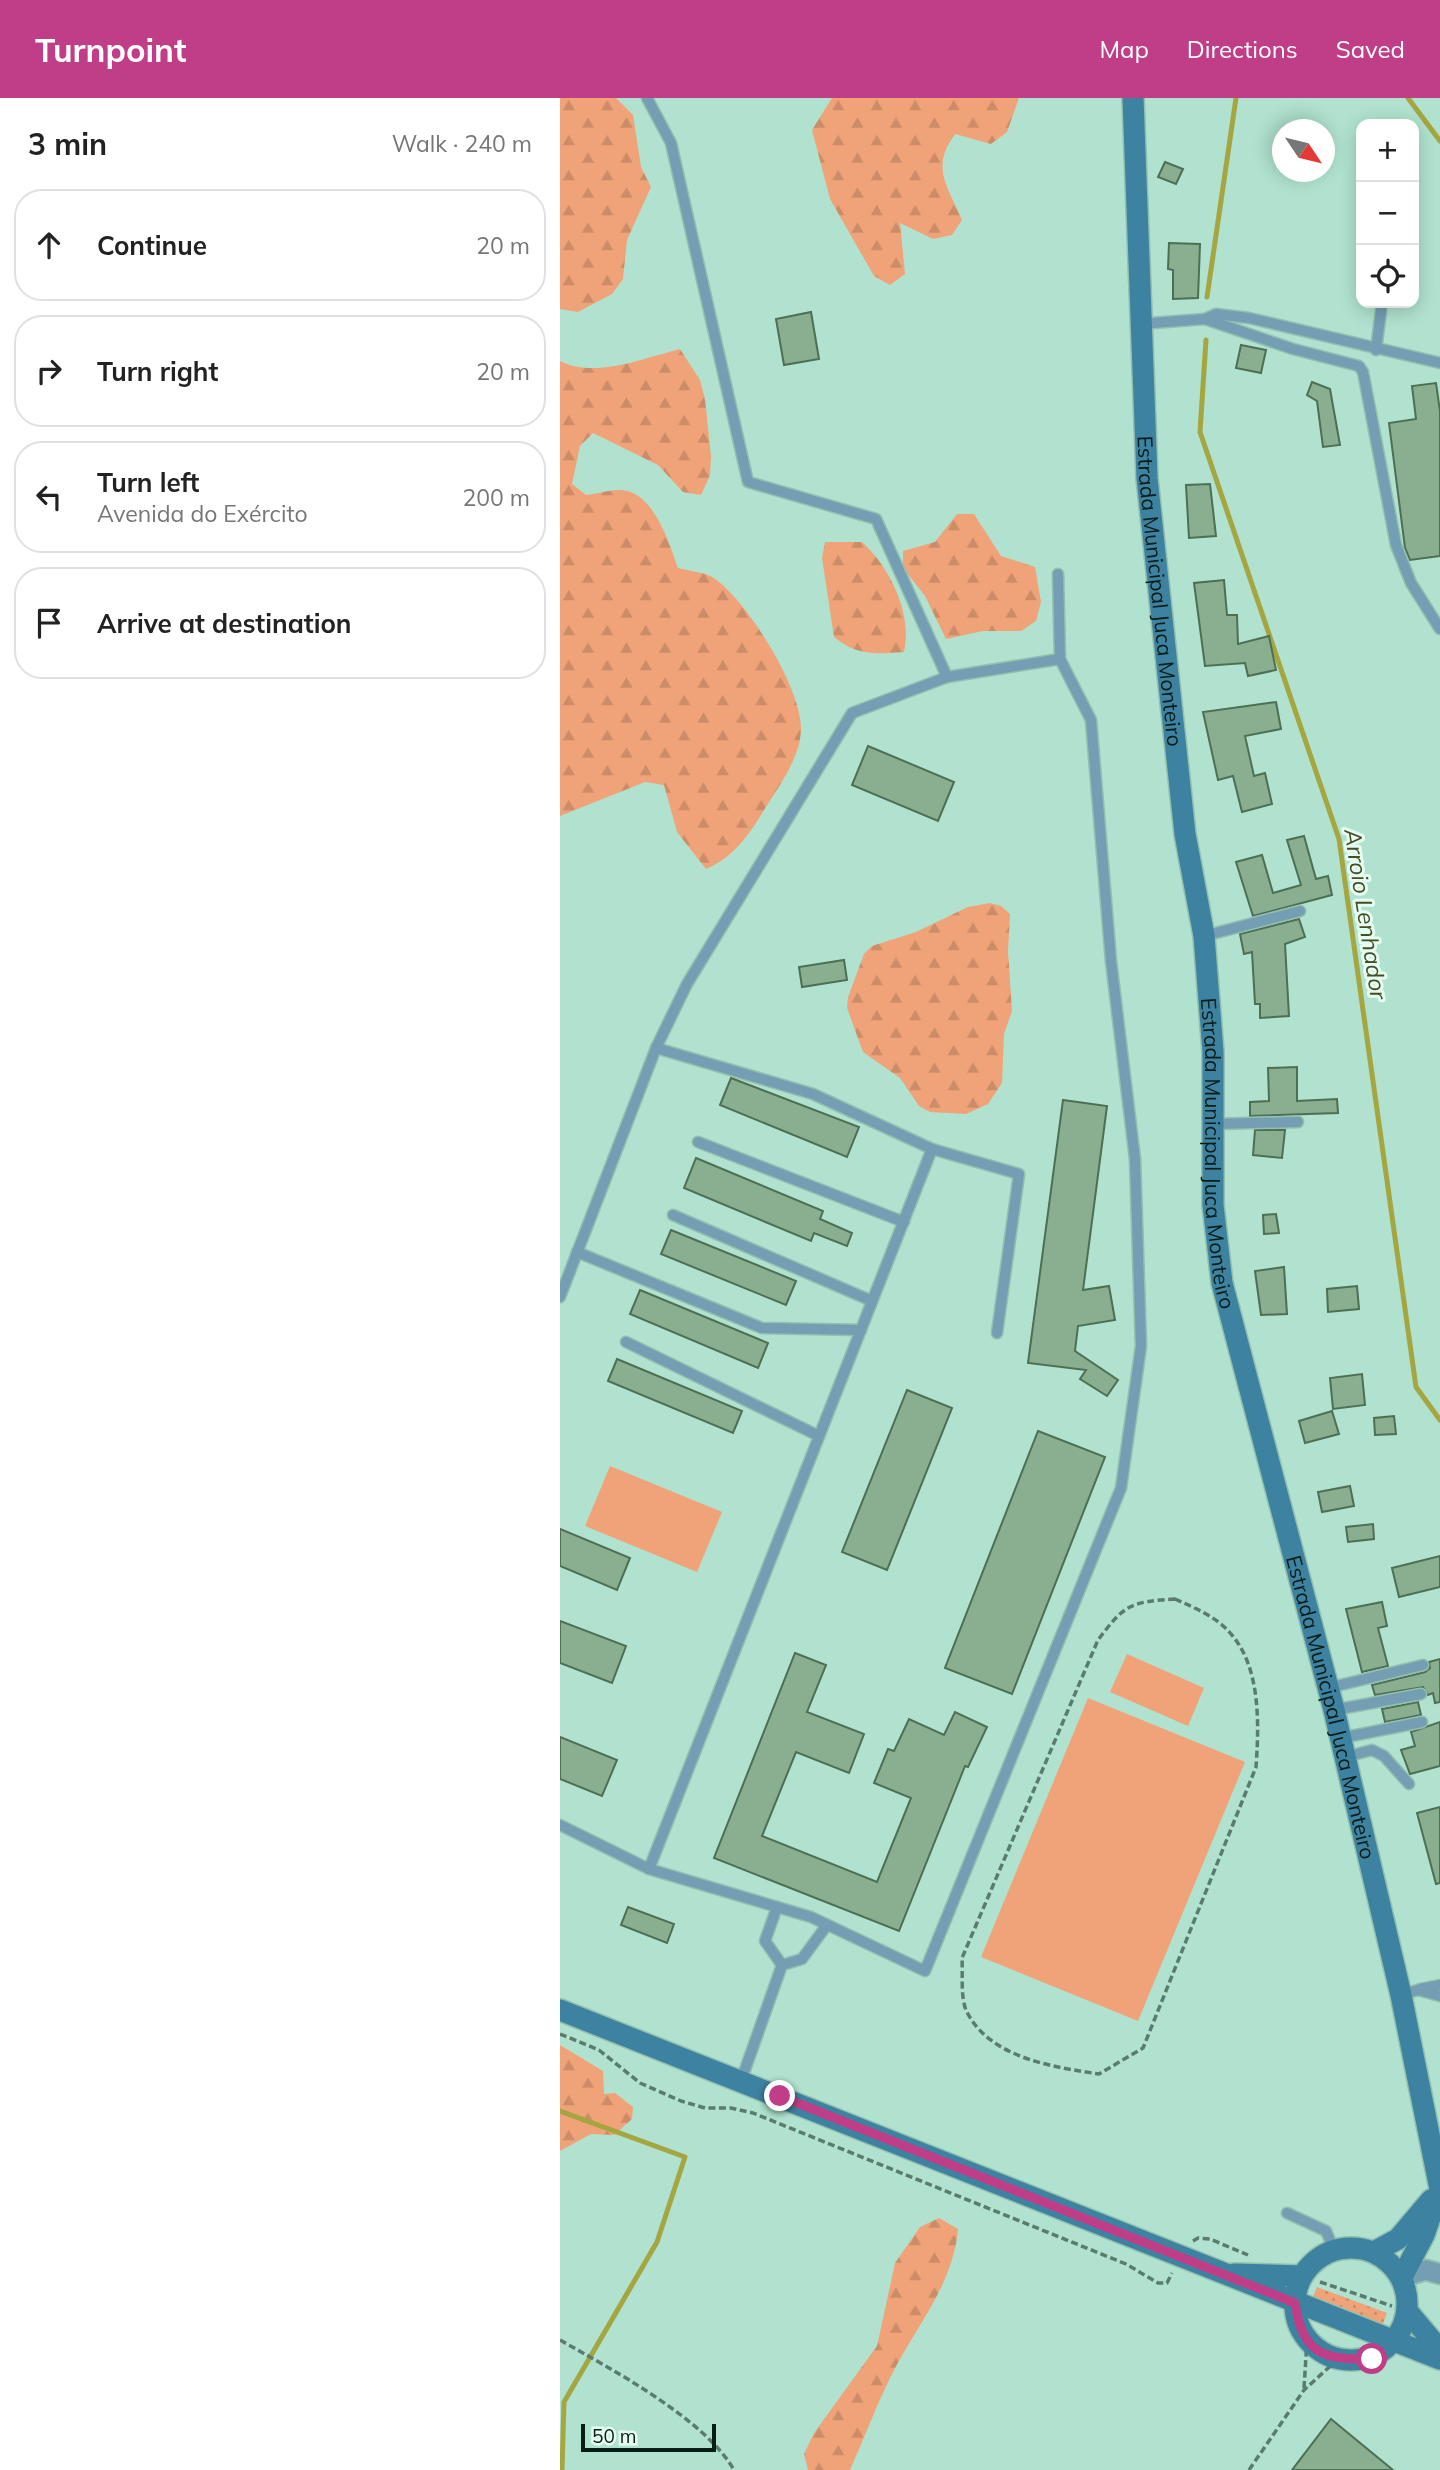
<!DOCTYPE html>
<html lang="en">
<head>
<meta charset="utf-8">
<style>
	:root { --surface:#fff; --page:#f2f2f2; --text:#222; --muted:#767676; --line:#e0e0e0; --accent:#c03e87 }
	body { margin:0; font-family:Mulish,sans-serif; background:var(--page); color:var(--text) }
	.controls { position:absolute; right:21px; top:21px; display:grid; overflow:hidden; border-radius:14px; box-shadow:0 4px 18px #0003 }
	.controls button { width:63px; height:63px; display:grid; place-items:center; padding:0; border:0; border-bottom:2px solid var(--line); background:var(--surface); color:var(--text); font:35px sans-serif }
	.compass { position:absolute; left:712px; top:21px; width:63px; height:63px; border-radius:50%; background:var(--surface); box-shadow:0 4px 18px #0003; rotate:125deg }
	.scale { position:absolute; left:21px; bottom:18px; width:135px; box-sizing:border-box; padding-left:7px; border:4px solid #091d17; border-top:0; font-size:19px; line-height:24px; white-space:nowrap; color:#091d17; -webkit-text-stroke:5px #e4fdf3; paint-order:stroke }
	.stop { position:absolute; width:21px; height:21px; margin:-16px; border:5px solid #c03e87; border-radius:50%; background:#fff }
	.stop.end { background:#c03e87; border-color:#fff; box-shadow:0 2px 7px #0008 }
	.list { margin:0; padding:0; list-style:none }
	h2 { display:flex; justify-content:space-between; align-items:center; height:91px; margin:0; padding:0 28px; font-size:30px }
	h2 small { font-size:23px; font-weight:400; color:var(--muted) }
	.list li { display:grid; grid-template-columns:46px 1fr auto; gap:21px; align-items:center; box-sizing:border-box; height:112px; margin:0 14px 14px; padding:0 14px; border:2px solid var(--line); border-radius:28px }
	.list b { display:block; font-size:26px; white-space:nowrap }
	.list p { margin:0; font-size:23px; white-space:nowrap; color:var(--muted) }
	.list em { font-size:23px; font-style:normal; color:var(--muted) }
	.icon { flex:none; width:38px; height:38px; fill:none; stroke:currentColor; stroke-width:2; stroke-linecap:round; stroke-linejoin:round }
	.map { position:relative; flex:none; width:880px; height:2372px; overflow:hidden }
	header { display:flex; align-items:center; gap:42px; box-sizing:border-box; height:98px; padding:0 35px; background:var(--accent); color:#fff }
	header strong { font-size:33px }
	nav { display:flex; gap:38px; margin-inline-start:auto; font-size:24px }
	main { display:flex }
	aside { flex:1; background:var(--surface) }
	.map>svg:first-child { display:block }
	.grass { fill:url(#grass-dots) }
	.forest { fill:url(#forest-firs) }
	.pitch { fill:#f0a378 }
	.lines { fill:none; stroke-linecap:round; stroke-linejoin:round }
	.stream { stroke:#a5a640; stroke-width:5 }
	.building { fill:#8aae90; stroke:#4d6f54; stroke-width:2 }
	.lane-casing { stroke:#92bfae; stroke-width:13 }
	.street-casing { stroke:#92bfae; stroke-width:23 }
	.secondary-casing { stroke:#92bfae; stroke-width:24 }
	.path { stroke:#5a7c70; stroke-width:3.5; stroke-dasharray:7 3.5; stroke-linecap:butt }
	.lane { stroke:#739eb3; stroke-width:10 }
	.street { stroke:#739eb3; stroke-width:19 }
	.secondary { stroke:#3d82a1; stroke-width:21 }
	.route { stroke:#c03e87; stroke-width:9 }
	.labels { text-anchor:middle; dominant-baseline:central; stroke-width:6; stroke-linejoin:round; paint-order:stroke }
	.street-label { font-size:21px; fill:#091d17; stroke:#e4fdf3 }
	.water-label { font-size:23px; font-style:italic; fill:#4a4b21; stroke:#e4fdf3 }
</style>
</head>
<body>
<header>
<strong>Turnpoint</strong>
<nav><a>Map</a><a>Directions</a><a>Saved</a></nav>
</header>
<main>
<aside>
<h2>3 min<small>Walk · 240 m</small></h2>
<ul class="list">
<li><svg class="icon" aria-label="ahead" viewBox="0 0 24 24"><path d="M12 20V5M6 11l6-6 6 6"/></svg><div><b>Continue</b></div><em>20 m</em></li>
<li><svg class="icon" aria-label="right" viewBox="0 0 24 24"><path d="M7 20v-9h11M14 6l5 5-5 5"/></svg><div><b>Turn right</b></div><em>20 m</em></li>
<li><svg class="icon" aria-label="left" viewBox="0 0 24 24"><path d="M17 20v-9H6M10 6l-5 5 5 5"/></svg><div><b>Turn left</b><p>Avenida do Exército</p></div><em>200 m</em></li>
<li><svg class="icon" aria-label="arrive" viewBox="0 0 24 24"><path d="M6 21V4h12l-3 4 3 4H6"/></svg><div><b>Arrive at destination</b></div></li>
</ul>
</aside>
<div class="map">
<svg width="880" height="2372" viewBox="0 0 880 2372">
	<defs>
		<pattern id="grass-dots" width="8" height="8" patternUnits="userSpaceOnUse" patternTransform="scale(1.75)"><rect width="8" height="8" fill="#f0a378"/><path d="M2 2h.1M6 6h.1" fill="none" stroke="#cc8c67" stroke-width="1.8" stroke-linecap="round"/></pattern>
		<pattern id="forest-firs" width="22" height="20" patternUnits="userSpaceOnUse" patternTransform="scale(1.75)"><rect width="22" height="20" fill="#f0a378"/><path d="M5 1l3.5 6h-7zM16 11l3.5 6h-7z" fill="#cc8c67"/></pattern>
	</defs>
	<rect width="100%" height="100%" fill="#b0e2cf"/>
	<polygon class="grass" points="757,2189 827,2215 822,2228 752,2201"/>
	<g class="forest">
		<polygon points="0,0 56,0 73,17 81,69 91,89 67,142 63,181 52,196 18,214 0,211"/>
		<path d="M272 0H459L447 34 431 46 395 36C370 70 388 88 402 122L392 137 373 141 340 125 345 176 330 187 314 178 270 101 252 32Z"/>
		<path d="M120 251 140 282 145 301 151 359 150 377 141 397 123 394 98 367 33 335 20 348 12 386 26 397C37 396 48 392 59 392 93 391 109 445 118 470 129 473 145 474 154 480 187 503 241 589 241 630 241 659 219 688 204 712 189 737 174 759 146 771L117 734 104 687 85 684 0 718V263C36 281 83 260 120 251Z"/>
		<polygon points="397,416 414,416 441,458 475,469 481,504 476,523 461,533 423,533 386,541 365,498 343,470 343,453 375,444"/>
		<path d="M265 444H302C330 469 353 517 344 554 315 556 297 558 274 539L262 460Z"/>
		<polygon points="430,805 441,808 450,816 448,853 452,913 444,936 442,985 428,1006 406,1016 370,1014 359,1008 340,980 303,954 287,910 288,899 304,856 312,848 356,834 408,809"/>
		<polygon points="0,1947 43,1973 44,1996 55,1995 73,2009 72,2021 54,2037 31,2036 0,2053"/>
		<path d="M379 2120 398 2131C393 2188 355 2229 331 2278 316 2308 304 2341 290 2372H248L244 2356 254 2335 317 2248 335 2165 360 2129Z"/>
	</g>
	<g class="pitch">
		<polygon points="50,1368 162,1414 137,1474 25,1428"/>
		<polygon points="567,1556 644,1590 628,1628 550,1594"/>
		<polygon points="528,1600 685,1664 578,1923 421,1859"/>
	</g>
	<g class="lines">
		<g class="stream">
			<polyline points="848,0 880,43"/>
			<polyline points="647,199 676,0"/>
			<polyline points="646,242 640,334 779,741 856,1289 880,1322"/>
			<polyline points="0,2013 125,2059 97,2144 4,2304 2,2372"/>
		</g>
	</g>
	<g class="building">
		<polygon points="605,64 623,71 616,86 598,79"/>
		<polygon points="609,145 640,146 638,200 613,201 613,172 608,171"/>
		<polygon points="251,214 259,261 224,267 216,221"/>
		<polygon points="681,247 706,252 701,275 676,270"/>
		<polygon points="752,284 770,291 780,347 763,349 757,303 747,297"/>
		<polygon points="876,285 880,313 880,458 850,462 845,450 829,325 856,321 852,288"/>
		<polygon points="650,386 656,438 629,440 626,387"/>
		<polygon points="664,482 667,517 677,517 678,546 709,538 716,572 688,578 685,565 645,568 634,485"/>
		<polygon points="716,604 721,631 685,638 694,678 705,675 712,706 682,714 673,678 658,682 643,614"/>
		<polygon points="308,648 394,684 378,723 292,687"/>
		<polygon points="744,738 756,781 768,778 772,797 693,818 676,764 702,757 713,795 741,787 727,742"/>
		<polygon points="739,821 745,839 725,846 729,918 700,920 700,906 695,906 692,854 684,856 680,836"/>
		<polygon points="284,862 287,882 242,889 239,869"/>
		<polygon points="737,969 737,1003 777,1001 778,1015 690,1018 690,1004 709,1003 708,970"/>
		<polygon points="171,980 299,1029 287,1059 160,1007"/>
		<polygon points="503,1002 547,1008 523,1192 549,1188 555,1222 518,1228 515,1253 558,1282 547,1298 520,1281 526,1272 468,1265"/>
		<polygon points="695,1032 725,1032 722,1060 693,1057"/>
		<polygon points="136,1060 263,1113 260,1121 292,1135 287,1148 254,1135 251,1143 124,1090"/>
		<polygon points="716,1116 719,1135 704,1136 703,1117"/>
		<polygon points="111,1132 236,1183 226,1207 101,1156"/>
		<polygon points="724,1169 727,1216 701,1217 695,1173"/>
		<polygon points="797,1188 799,1211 768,1214 767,1191"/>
		<polygon points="80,1192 208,1245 198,1270 70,1216"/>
		<polygon points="57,1261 182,1313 173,1335 48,1283"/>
		<polygon points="802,1276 805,1307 773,1311 770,1280"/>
		<polygon points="347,1292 392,1310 327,1472 282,1454"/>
		<polygon points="772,1313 779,1336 745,1345 739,1323"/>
		<polygon points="834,1318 836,1336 815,1337 814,1320"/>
		<polygon points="478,1333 545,1359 452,1596 385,1570"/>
		<polygon points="790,1388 794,1408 762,1414 758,1394"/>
		<polygon points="813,1426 814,1441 788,1444 786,1429"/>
		<polygon points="0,1431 70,1460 57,1492 0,1468"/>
		<polygon points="880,1458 880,1489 839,1499 832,1470"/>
		<polygon points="822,1504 827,1528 818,1530 828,1568 802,1574 786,1511"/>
		<polygon points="0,1523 66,1548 52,1585 0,1565"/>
		<polygon points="235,1555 266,1567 247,1614 304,1636 289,1675 236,1654 202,1738 317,1784 351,1700 314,1685 328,1651 334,1653 349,1621 384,1637 395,1614 427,1629 408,1669 405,1668 339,1833 154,1760"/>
		<polygon points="880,1561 880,1604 875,1605 873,1595 868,1597 863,1589 815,1597 812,1587 865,1574 870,1570 869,1564"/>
		<polygon points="858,1604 861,1617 825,1624 822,1611"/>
		<polygon points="880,1624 880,1668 850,1676 841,1652 855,1648 851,1634"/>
		<polygon points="0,1639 57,1662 42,1698 0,1681"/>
		<polygon points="880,1709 880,1785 876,1786 857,1715"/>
		<polygon points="68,1809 114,1826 107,1845 61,1827"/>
		<polygon points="771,2321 833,2372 732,2372"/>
	</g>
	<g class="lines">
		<defs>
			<g id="lane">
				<polyline points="87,0 111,45 188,384 316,421 387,579"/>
				<polyline points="645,221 733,251 799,268 803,274 836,447 851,485 880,531"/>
				<polyline points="579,226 645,221 656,216 689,220 880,265"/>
				<polyline points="816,252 822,205"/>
				<polyline points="644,838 740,813"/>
				<polyline points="96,950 253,996 372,1051 89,1771 251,1819 365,1873 561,1390 581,1248 575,1061 551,863 531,622 500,561 498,476"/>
				<polyline points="653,1026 738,1024"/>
				<polyline points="138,1044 344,1124"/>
				<polyline points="372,1051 459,1076 437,1235"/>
				<polyline points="113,1117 312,1203"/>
				<polyline points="17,1154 202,1230 301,1232"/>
				<polyline points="0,1199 96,950 127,886 292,615 387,579 500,561"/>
				<polyline points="66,1244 259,1338"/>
				<polyline points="768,1590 863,1567"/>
				<polyline points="774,1612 861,1596"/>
				<polyline points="781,1640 862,1624"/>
				<polyline points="785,1659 812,1652 824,1658 849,1686"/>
				<polyline points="0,1727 89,1771"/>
				<polyline points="217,1809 205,1843 222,1867"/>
				<polyline points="860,1891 880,1887"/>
				<polyline points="841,1897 858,1892 880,1898"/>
				<polyline points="181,1983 222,1867 242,1861 267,1827"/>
				<polyline points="727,2115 766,2133 774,2152"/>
			</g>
			<polyline id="street" points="842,2179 866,2172 880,2176"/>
			<g id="secondary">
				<path id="s1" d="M573 0 587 380 625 736 644 838 653 954V1107L662 1185 774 1612 841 1897 880 2091 864 2137 842 2179"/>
				<polyline points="0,1912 880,2261"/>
				<circle cx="791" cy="2206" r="56"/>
				<polyline points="814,2154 838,2141 871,2102"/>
				<polyline points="674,2176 742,2178"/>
				<polyline points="848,2214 880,2252"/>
			</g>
		</defs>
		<use href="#lane" class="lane-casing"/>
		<use href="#street" class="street-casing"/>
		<use href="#secondary" class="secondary-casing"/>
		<g class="path">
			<path d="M615 1501C635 1510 657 1519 671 1536 701 1570 699 1627 696 1669L583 1950 539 1976C493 1969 430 1960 407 1914 400 1901 403 1875 402 1860L538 1542C565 1506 570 1504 615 1501Z"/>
			<polyline points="0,1936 39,1952 80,1985 121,2003 145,2010 171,2010 193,2015 566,2166 598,2185 607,2185 612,2175"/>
			<polyline points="633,2143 638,2140 650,2141 688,2157"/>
			<polyline points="760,2184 832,2208"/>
			<path d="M0 2242C51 2271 145 2321 174 2372"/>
			<polyline points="744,2290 747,2242"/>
			<polyline points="689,2372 744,2292 777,2262"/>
		</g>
		<use href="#lane" class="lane"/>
		<use href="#street" class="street"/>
		<use href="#secondary" class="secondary"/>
	</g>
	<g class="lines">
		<path class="route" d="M220 1998 735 2205C742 2257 765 2262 812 2261"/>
	</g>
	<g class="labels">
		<g class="street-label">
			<text stroke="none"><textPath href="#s1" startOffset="494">Estrada Municipal Juca Monteiro</textPath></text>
			<text stroke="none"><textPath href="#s1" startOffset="1060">Estrada Municipal Juca Monteiro</textPath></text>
			<text stroke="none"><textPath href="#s1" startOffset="1628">Estrada Municipal Juca Monteiro</textPath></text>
		</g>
		<g class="water-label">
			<text transform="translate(806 816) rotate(81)">Arroio Lenhador</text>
		</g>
	</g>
</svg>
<div class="controls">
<button>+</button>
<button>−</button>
<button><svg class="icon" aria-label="locate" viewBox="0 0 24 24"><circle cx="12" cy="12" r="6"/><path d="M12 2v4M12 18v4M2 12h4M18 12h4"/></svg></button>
</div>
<svg class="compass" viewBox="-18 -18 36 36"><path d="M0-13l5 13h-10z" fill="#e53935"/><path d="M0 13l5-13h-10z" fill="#767676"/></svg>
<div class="scale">50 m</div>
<div class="stop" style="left:812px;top:2261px"></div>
<div class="stop end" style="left:220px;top:1998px"></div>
</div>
</main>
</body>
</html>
